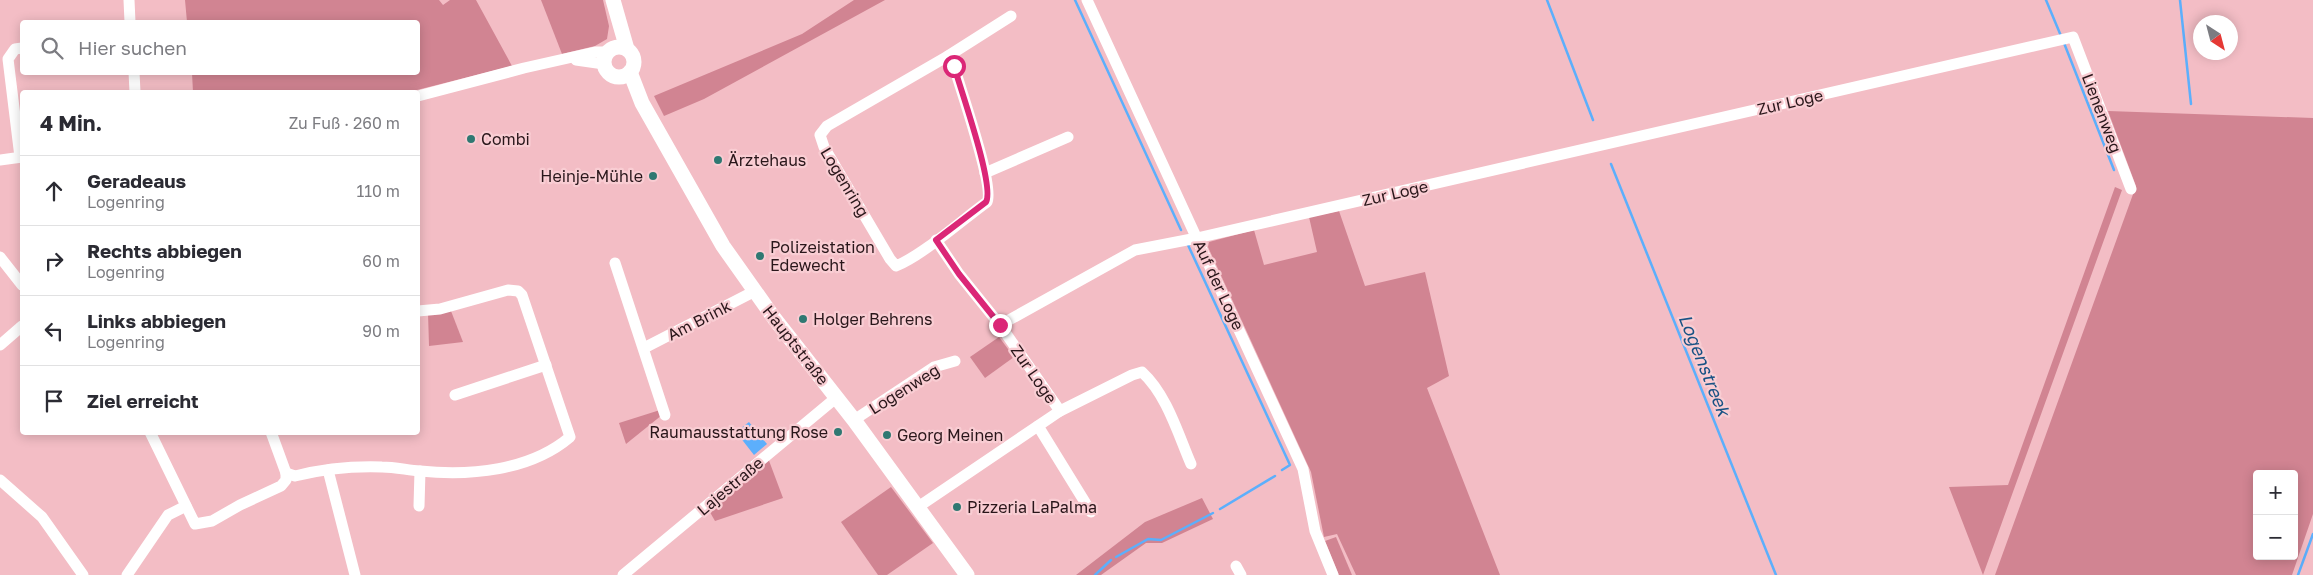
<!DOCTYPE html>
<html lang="de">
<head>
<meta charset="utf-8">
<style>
	:root { --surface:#fff; --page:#f2f2f3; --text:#2b2b33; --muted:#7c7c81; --line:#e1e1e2 }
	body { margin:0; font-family:"Golos Text",sans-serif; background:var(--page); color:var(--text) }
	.controls { position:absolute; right:15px; bottom:15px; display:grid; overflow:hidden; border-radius:5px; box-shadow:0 2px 12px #0003 }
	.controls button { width:45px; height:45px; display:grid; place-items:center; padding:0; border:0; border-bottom:1px solid var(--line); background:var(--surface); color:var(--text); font:25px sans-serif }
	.compass { position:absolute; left:2193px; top:15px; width:45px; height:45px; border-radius:50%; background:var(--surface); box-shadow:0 2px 12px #0003; rotate:144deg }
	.stop { position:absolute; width:15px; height:15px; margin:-11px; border:4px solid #db2777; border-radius:50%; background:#fff }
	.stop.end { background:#db2777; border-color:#fff; box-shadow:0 1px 5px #0008 }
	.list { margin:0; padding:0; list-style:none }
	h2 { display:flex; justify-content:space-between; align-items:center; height:65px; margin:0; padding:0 20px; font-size:21px }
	h2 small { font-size:16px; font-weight:400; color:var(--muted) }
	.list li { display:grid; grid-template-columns:32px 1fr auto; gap:15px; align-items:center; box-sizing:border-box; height:70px; padding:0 20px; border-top:1px solid var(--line) }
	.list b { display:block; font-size:19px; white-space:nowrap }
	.list p { margin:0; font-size:16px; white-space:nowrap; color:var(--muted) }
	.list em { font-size:16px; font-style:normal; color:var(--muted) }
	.icon { flex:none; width:28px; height:28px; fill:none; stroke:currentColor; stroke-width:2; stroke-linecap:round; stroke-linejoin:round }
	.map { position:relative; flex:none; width:2313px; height:575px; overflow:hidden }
	.search { position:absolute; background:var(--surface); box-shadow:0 2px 12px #0003; left:20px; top:20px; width:400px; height:55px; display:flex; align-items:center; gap:12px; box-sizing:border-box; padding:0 18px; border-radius:5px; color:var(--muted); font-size:19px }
	.panel { position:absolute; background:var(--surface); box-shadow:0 2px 12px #0003; left:20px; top:90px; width:400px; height:345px; border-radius:5px }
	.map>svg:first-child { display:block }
	.green { fill:#d18492; fill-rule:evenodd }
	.water { fill:#5caffc }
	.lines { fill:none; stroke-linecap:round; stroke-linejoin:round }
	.stream { stroke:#5caffc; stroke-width:2.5 }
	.minor { stroke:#fff; stroke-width:11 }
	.major { stroke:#fff; stroke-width:15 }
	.route { stroke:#db2777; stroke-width:6 }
	.poi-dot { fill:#2f7872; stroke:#f9cdd3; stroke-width:2 }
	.labels { text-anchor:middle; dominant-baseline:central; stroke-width:4.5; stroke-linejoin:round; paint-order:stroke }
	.street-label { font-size:16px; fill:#29161a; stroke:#f9cdd3 }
	.poi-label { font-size:16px; fill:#29161a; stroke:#f9cdd3; text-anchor:start }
	.water-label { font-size:18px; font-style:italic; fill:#185284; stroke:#f9cdd3 }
</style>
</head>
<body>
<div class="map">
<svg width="2313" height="575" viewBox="0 0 2313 575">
	<rect width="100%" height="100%" fill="#f3bdc5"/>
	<g class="green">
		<polygon points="185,0 439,0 443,5 450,0 476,0 512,66 409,92 193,92 192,73 418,72 418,22 187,22"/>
		<polygon points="541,0 603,0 609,26 607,39 595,46 562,54"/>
		<polygon points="854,0 885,0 704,99 664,116 654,96 802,34"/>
		<path d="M2108 111 2313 118V514L2292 575H1995L2136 186ZM2257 474H2294V556H2257Z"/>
		<polygon points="2115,187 2122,190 1983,575 1949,487 2008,485"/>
		<polygon points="1339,211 1365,286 1425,272 1449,376 1427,388 1500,575 1356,575 1337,534 1324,537 1311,472 1208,247 1209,242 1254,230 1264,265 1317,252 1309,217"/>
		<polygon points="451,311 463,342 429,346 428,313"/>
		<polygon points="999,337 1014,357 985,378 970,357"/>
		<polygon points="660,410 662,415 626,444 619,423"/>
		<polygon points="768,458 783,498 715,521 707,507"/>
		<polygon points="891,487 933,543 887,575 878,575 841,522"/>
		<polygon points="1202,498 1213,519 1162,543 1146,543 1101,575 1076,575 1145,522"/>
		<polygon points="1336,537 1352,575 1339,575 1325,541"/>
	</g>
	<polygon class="water" points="749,422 767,444 754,455 736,432"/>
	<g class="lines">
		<g class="stream">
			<polyline points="1075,0 1181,230"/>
			<polyline points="1547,0 1593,120"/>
			<polyline points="2046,0 2061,36"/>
			<polyline points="2180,0 2191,104"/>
			<polyline points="2064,43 2114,170"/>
			<polyline points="1611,164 1776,575"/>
			<polyline points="1188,245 1290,465 1282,470"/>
			<polyline points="1220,509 1275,476"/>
			<polyline points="1116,557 1148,539 1161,540 1213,513"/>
			<polyline points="1095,575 1111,560"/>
			<polyline points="2298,575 2313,534"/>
		</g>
		<g class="minor">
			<polyline points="129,0 130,22"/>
			<polyline points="1087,0 1303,469 1315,531 1333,575"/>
			<path d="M948 56 954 66C960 88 995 187 987 202 962 220 923 255 896 266L890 259 824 147 820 135 827 126Z"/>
			<polyline points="948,56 1011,16"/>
			<polyline points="576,60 604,64"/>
			<polyline points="134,72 135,92"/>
			<polyline points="418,96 524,68 595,52 608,52"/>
			<polyline points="20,157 8,59 15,49 22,48"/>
			<polyline points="0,160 22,157"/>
			<polyline points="985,173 1068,137"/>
			<polyline points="0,257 22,285"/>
			<polyline points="615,263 665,415"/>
			<polyline points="1000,325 1135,250 1197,238 2073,37 2131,189"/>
			<polyline points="0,345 22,326"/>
			<polyline points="644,348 755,291"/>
			<polyline points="455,395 546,365"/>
			<path d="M1060 411 1132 375 1142 372C1167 395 1178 434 1191 464"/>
			<polyline points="854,420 934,367 955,361"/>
			<polyline points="1038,426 1091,512"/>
			<path d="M150 432 195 524 212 521 240 505 281 486 286 480V473L295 476C323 469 353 466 382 467 395 467 407 470 420 471 470 476 530 471 570 437L522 295 518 291 508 290 440 309 418 311"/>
			<polyline points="271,432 286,473"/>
			<polyline points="328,470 355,575"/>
			<polyline points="0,480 42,517 83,575"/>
			<polyline points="419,506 420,471"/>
			<polyline points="918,507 1060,411 1000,325 959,274 936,240"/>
			<polyline points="1236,566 1241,575"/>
			<polyline points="127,575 168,515 186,506"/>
			<polyline points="623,575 837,397"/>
		</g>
		<g class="major">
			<polyline points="613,0 627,49"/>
			<circle cx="619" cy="62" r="15"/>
			<polyline points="630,72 642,103 723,246 774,318 854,420 967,575"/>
		</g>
	</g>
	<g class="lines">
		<path class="route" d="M954 66C960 88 995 186 986 202L936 240 959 274 1000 325"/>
	</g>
	<g class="poi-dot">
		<circle cx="471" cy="139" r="5"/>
		<circle cx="718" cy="160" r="5"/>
		<circle cx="653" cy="176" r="5"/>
		<circle cx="760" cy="256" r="5"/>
		<circle cx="803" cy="319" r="5"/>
		<circle cx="838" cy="432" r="5"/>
		<circle cx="887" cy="435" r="5"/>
		<circle cx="957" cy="507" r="5"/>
	</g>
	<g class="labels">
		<g class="street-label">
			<text transform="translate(1790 102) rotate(-13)">Zur Loge</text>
			<text transform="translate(2102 113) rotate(69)">Lienenweg</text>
			<text transform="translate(845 182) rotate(59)">Logenring</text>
			<text transform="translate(1395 193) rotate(-13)">Zur Loge</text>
			<text transform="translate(1219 285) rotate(65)">Auf der Loge</text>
			<text transform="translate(699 320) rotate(-27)">Am Brink</text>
			<text transform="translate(796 345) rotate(52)">Hauptstraße</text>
			<text transform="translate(1034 374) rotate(55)">Zur Loge</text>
			<text transform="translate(904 389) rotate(-32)">Logenweg</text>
			<text transform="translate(730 486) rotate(-40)">Lajestraße</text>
		</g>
		<g class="poi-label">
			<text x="481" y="139">Combi</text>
			<text x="728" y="160">Ärztehaus</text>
			<text x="643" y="176" text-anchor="end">Heinje-Mühle</text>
			<text x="770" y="247">Polizeistation<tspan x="770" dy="18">Edewecht</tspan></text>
			<text x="813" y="319">Holger Behrens</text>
			<text x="828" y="432" text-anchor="end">Raumausstattung Rose</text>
			<text x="897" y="435">Georg Meinen</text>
			<text x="967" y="507">Pizzeria LaPalma</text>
		</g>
		<g class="water-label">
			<text transform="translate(1705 365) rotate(68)">Logenstreek</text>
		</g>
	</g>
</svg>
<div class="controls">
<button>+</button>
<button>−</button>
</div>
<svg class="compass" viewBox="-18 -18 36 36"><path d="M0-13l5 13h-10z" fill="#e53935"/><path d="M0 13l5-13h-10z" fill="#7c7c81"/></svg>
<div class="stop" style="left:954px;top:66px"></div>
<div class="stop end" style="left:1000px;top:325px"></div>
<div class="search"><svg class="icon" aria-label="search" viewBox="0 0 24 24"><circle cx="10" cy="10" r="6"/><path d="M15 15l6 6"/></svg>Hier suchen</div>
<section class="panel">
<h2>4 Min.<small>Zu Fuß · 260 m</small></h2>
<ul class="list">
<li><svg class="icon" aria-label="ahead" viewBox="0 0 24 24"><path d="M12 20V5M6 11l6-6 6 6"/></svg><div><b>Geradeaus</b><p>Logenring</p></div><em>110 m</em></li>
<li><svg class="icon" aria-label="right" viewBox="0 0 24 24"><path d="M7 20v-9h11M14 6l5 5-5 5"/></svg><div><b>Rechts abbiegen</b><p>Logenring</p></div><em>60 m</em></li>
<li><svg class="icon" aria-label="left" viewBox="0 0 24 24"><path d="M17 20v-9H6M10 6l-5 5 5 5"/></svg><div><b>Links abbiegen</b><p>Logenring</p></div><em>90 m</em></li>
<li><svg class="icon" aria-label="arrive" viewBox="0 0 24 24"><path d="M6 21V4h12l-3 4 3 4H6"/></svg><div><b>Ziel erreicht</b></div></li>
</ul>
</section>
</div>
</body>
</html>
